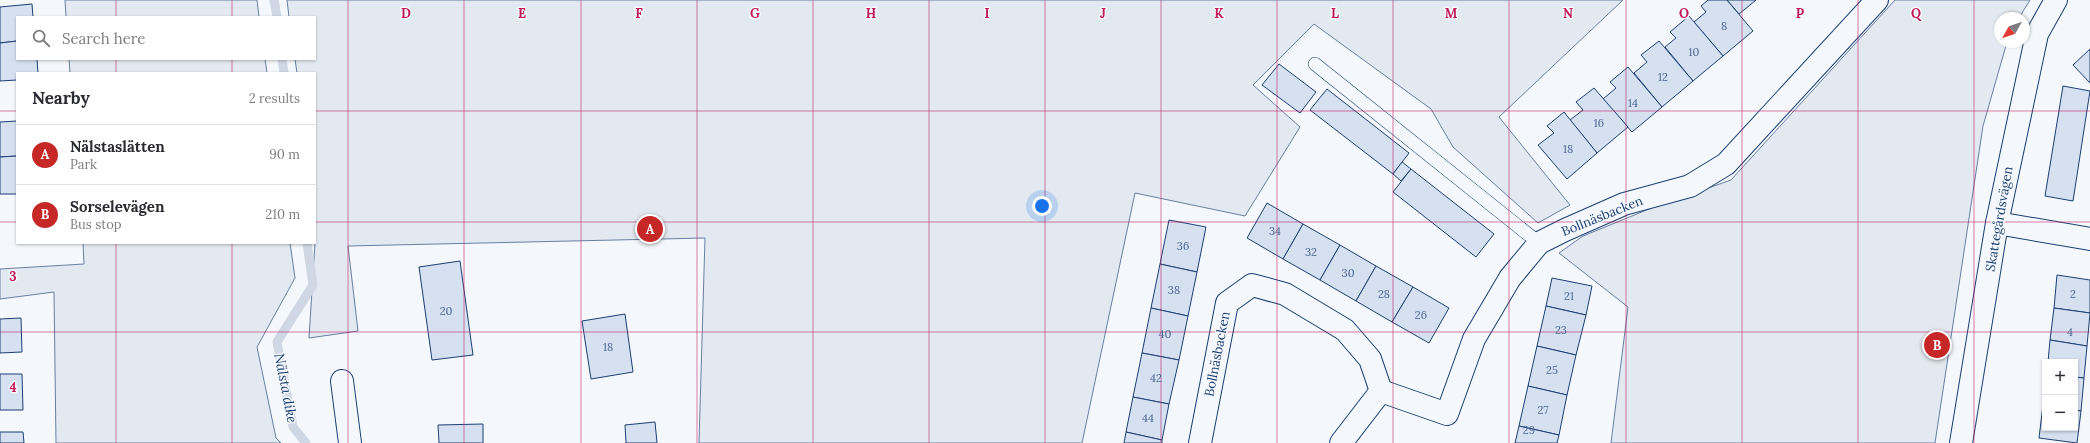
<!DOCTYPE html>
<html lang="en">
<head>
<meta charset="utf-8">
<style>
	:root { --surface:#fff; --page:#f7f7f7; --text:#2b2b33; --muted:#7c7c81; --line:#e1e1e2; --accent:#c62828 }
	body { margin:0; font-family:Lora,serif; background:var(--page); color:var(--text) }
	.controls { position:absolute; right:12px; bottom:12px; display:grid; overflow:hidden; border-radius:0px; box-shadow:0 1px 3px #0004 }
	.controls button { width:36px; height:36px; display:grid; place-items:center; padding:0; border:0; border-bottom:1px solid var(--line); background:var(--surface); color:var(--text); font:20px sans-serif }
	.compass { position:absolute; left:1994px; top:12px; width:36px; height:36px; border-radius:50%; background:var(--surface); box-shadow:0 1px 3px #0004; rotate:230deg }
	.you { position:absolute; left:1042px; top:206px; width:14px; height:14px; margin:-10px; border:3px solid #fff; border-radius:50%; background:#1a73e8; box-shadow:0 0 0 6px #1a73e833 }
	.badge { display:grid; place-items:center; width:26px; height:26px; border-radius:50%; background:var(--accent); color:#fff; font-size:13px; font-weight:700 }
	.pin { position:absolute; translate:-50% -50%; border:2px solid #fff; box-shadow:0 1px 4px #0006 }
	.list { margin:0; padding:0; list-style:none }
	h2 { display:flex; justify-content:space-between; align-items:center; height:52px; margin:0; padding:0 16px; font-size:17px }
	h2 small { font-size:13px; font-weight:400; color:var(--muted) }
	.list li { display:grid; grid-template-columns:26px 1fr auto; gap:12px; align-items:center; box-sizing:border-box; height:60px; padding:0 16px; border-top:1px solid var(--line) }
	.list b { display:block; font-size:15px; white-space:nowrap }
	.list p { margin:0; font-size:13px; white-space:nowrap; color:var(--muted) }
	.list em { font-size:13px; font-style:normal; color:var(--muted) }
	.icon { flex:none; width:22px; height:22px; fill:none; stroke:currentColor; stroke-width:2; stroke-linecap:round; stroke-linejoin:round }
	.map { position:relative; flex:none; width:2090px; height:443px; overflow:hidden }
	.search { position:absolute; background:var(--surface); box-shadow:0 1px 3px #0004; left:16px; top:16px; width:300px; height:44px; display:flex; align-items:center; gap:10px; box-sizing:border-box; padding:0 14px; border-radius:0px; color:var(--muted); font-size:15px }
	.panel { position:absolute; background:var(--surface); box-shadow:0 1px 3px #0004; left:16px; top:72px; width:300px; height:172px; border-radius:0px }
	.map>svg:first-child { display:block }
	.green { fill:#e3e9f0; stroke:#687fa3 }
	.lines { fill:none; stroke-linecap:round; stroke-linejoin:round }
	.stream { stroke:#cfd7e4; stroke-width:9 }
	.building { fill:#d5e0f0; stroke:#1d3f73 }
	.service-casing { stroke:#1d3f73; stroke-width:14 }
	.minor-casing { stroke:#1d3f73; stroke-width:24 }
	.tertiary-casing { stroke:#1d3f73; stroke-width:24 }
	.service { stroke:#f4f7fb; stroke-width:13 }
	.minor { stroke:#f4f7fb; stroke-width:22 }
	.tertiary { stroke:#f4f7fb; stroke-width:22 }
	.grid { fill:none; stroke:#c2185b; stroke-width:1; stroke-opacity:0.55 }
	.labels { text-anchor:middle; dominant-baseline:central; stroke-width:3; stroke-linejoin:round; paint-order:stroke }
	.number-label { font-size:11px; fill:#4b6792 }
	.street-label { font-size:13px; fill:#1d3f73; stroke:#f4f7fb }
	.water-label { font-size:14px; font-style:italic; fill:#1d3f73; stroke:#f4f7fb }
	.grid-label { font-size:13px; text-anchor:middle; font-weight:bold; fill:#c2185b; stroke:#f4f7fb; stroke-width:3; stroke-linejoin:round; paint-order:stroke }
</style>
</head>
<body>
<div class="map">
<svg width="2090" height="443" viewBox="0 0 2090 443">
	<rect width="100%" height="100%" fill="#f4f7fb"/>
	<g class="green">
		<polygon points="65,0 257,0 259,17 66,17"/>
		<polygon points="287,0 1623,0 1499,117 1570,205 1538,223 1453,147 1431,109 1314,24 1253,85 1300,127 1245,216 1135,193 1082,443 699,443 705,238 348,246 358,331 309,338 315,243 315,73 297,73 295,59 315,59 315,17 289,17"/>
		<polygon points="1895,0 2030,0 2019,18 2000,18 2000,42 2007,42 1983,126 1935,443 1611,443 1628,307 1559,253 1583,236 1654,207 1731,180"/>
		<polygon points="69,59 265,59 267,73 70,73"/>
		<polygon points="83,243 290,243 295,278 257,347 276,438 281,443 56,443 54,292 0,299 0,269 84,264"/>
	</g>
	<g class="lines">
		<g class="stream">
			<polyline points="274,0 277,17"/>
			<polyline points="282,59 284,73"/>
			<polyline points="306,443 293,427 277,342 313,285 307,243"/>
		</g>
	</g>
	<g class="building">
		<polygon points="1708,0 1727,0 1753,31 1723,56 1694,22 1706,12 1701,6"/>
		<polygon points="1727,0 1756,0 1739,14"/>
		<polygon points="32,4 33,17 17,17 17,41 0,43 0,7"/>
		<polygon points="1689,16 1723,56 1693,81 1665,47 1676,38 1670,32"/>
		<polygon points="17,41 17,59 37,59 38,73 17,73 17,80 0,81 0,43"/>
		<polygon points="1659,41 1693,81 1662,107 1634,73 1647,62 1641,55"/>
		<polygon points="2090,49 2090,83 2073,65"/>
		<polygon points="1279,64 1316,92 1300,113 1262,85"/>
		<polygon points="1628,67 1662,107 1632,132 1603,99 1616,88 1610,82"/>
		<polygon points="2063,86 2090,91 2073,201 2045,196"/>
		<polygon points="1594,88 1628,127 1597,153 1570,120 1583,110 1576,102"/>
		<polygon points="1327,89 1409,153 1393,174 1310,110"/>
		<polygon points="1564,112 1597,153 1567,179 1538,145 1554,133 1547,126"/>
		<polygon points="17,121 17,156 0,157 0,122"/>
		<polygon points="17,156 17,194 0,194 0,157"/>
		<polygon points="1402,162 1411,169 1401,181 1393,174"/>
		<polygon points="1411,169 1494,234 1476,257 1393,192"/>
		<polygon points="1267,203 1303,224 1283,259 1247,238"/>
		<polygon points="1169,220 1206,227 1197,272 1160,264"/>
		<polygon points="1303,224 1340,245 1320,280 1283,259"/>
		<polygon points="1340,245 1376,266 1356,301 1320,280"/>
		<polygon points="460,261 473,355 432,360 419,267"/>
		<polygon points="1160,264 1197,272 1188,316 1151,308"/>
		<polygon points="1376,266 1413,287 1392,322 1356,301"/>
		<polygon points="2057,275 2090,280 2090,313 2054,308"/>
		<polygon points="1552,278 1592,286 1586,315 1546,306"/>
		<polygon points="1413,287 1449,308 1429,343 1392,322"/>
		<polygon points="1546,306 1586,315 1576,355 1537,346"/>
		<polygon points="1151,308 1188,316 1179,360 1142,353"/>
		<polygon points="2054,308 2090,313 2087,346 2050,340"/>
		<polygon points="625,314 633,372 591,379 582,321"/>
		<polygon points="21,318 22,352 0,353 0,319"/>
		<polygon points="2050,340 2087,346 2084,378 2075,377 2075,362 2048,362"/>
		<polygon points="1537,346 1576,355 1567,395 1528,386"/>
		<polygon points="1142,353 1179,360 1169,404 1133,397"/>
		<polygon points="0,374 22,374 23,410 0,410"/>
		<polygon points="2075,377 2084,378 2081,411 2075,410"/>
		<polygon points="1528,386 1567,395 1559,435 1519,426"/>
		<polygon points="1133,397 1169,404 1162,440 1126,432"/>
		<polygon points="2043,405 2045,406 2045,428 2075,428 2075,410 2081,411 2077,443 2039,438"/>
		<polygon points="655,422 657,443 626,443 625,425"/>
		<polygon points="483,424 483,443 439,443 438,425"/>
		<polygon points="1519,426 1559,435 1557,443 1515,443"/>
		<polygon points="0,432 23,432 24,443 0,443"/>
		<polygon points="1126,432 1162,440 1162,443 1124,443"/>
	</g>
	<g class="lines">
		<defs>
			<polyline id="service" points="1315,64 1539,243"/>
			<g id="minor">
				<polyline points="1997,223 2090,239"/>
				<polyline points="342,381 350,443"/>
				<polyline points="1381,391 1447,414 1474,339 1510,278 1539,243 1565,230 1624,204 1690,186 1726,164 1877,0"/>
				<polyline points="1200,443 1227,303 1252,285 1285,294 1345,330 1370,359 1381,391"/>
				<polyline points="1341,443 1381,391"/>
			</g>
			<polyline id="tertiary" points="1961,443 1997,223 2037,34 2056,0"/>
		</defs>
		<use href="#service" class="service-casing"/>
		<use href="#minor" class="minor-casing"/>
		<use href="#tertiary" class="tertiary-casing"/>
		<use href="#service" class="service"/>
		<use href="#minor" class="minor"/>
		<use href="#tertiary" class="tertiary"/>
	</g>
	<path class="grid" d="M116 0V17M232 0V17M348 0V443M464 0V443M581 0V443M697 0V443M813 0V443M929 0V443M1045 0V443M1161 0V443M1277 0V443M1393 0V443M1509 0V443M1626 0V443M1742 0V443M1858 0V443M1974 0V443M116 59V73M232 59V73M0 111H17M315 111H2090M0 222H17M315 222H2090M116 243V443M232 243V443M0 332H2090"/>
	<g class="labels">
		<g class="number-label">
			<text x="1724" y="26">8</text>
			<text x="1694" y="52">10</text>
			<text x="1663" y="77">12</text>
			<text x="1633" y="103">14</text>
			<text x="1599" y="123">16</text>
			<text x="1568" y="149">18</text>
			<text x="1275" y="231">34</text>
			<text x="1183" y="246">36</text>
			<text x="1311" y="252">32</text>
			<text x="1348" y="273">30</text>
			<text x="1174" y="290">38</text>
			<text x="1384" y="294">28</text>
			<text x="2073" y="294">2</text>
			<text x="1569" y="296">21</text>
			<text x="446" y="311">20</text>
			<text x="1421" y="315">26</text>
			<text x="1561" y="330">23</text>
			<text x="2070" y="332">4</text>
			<text x="1165" y="334">40</text>
			<text x="608" y="347">18</text>
			<text x="1552" y="370">25</text>
			<text x="1156" y="378">42</text>
			<text x="1543" y="410">27</text>
			<text x="1148" y="418">44</text>
			<text x="1529" y="430">29</text>
		</g>
		<g class="street-label">
			<text transform="translate(1602 216) rotate(-22)">Bollnäsbacken</text>
			<text transform="translate(1999 219) rotate(-80)">Skattegårdsvägen</text>
			<text transform="translate(1217 354) rotate(-79)">Bollnäsbacken</text>
		</g>
		<g class="water-label">
			<text transform="translate(286 388) rotate(79)">Nälsta dike</text>
		</g>
	</g>
	<g class="grid-label">
		<text x="406" y="18">D</text>
		<text x="522" y="18">E</text>
		<text x="639" y="18">F</text>
		<text x="755" y="18">G</text>
		<text x="871" y="18">H</text>
		<text x="987" y="18">I</text>
		<text x="1103" y="18">J</text>
		<text x="1219" y="18">K</text>
		<text x="1335" y="18">L</text>
		<text x="1451" y="18">M</text>
		<text x="1568" y="18">N</text>
		<text x="1684" y="18">O</text>
		<text x="1800" y="18">P</text>
		<text x="1916" y="18">Q</text>
		<text x="13" y="281">3</text>
		<text x="13" y="392">4</text>
	</g>
</svg>
<div class="controls">
<button>+</button>
<button>−</button>
</div>
<svg class="compass" viewBox="-18 -18 36 36"><path d="M0-13l5 13h-10z" fill="#e53935"/><path d="M0 13l5-13h-10z" fill="#7c7c81"/></svg>
<div class="you"></div>
<div class="pin badge" style="left:650px;top:229px">A</div>
<div class="pin badge" style="left:1937px;top:345px">B</div>
<div class="search"><svg class="icon" aria-label="search" viewBox="0 0 24 24"><circle cx="10" cy="10" r="6"/><path d="M15 15l6 6"/></svg>Search here</div>
<section class="panel">
<h2>Nearby<small>2 results</small></h2>
<ul class="list">
<li><span class="badge">A</span><div><b>Nälstaslätten</b><p>Park</p></div><em>90 m</em></li>
<li><span class="badge">B</span><div><b>Sorselevägen</b><p>Bus stop</p></div><em>210 m</em></li>
</ul>
</section>
</div>
</body>
</html>
